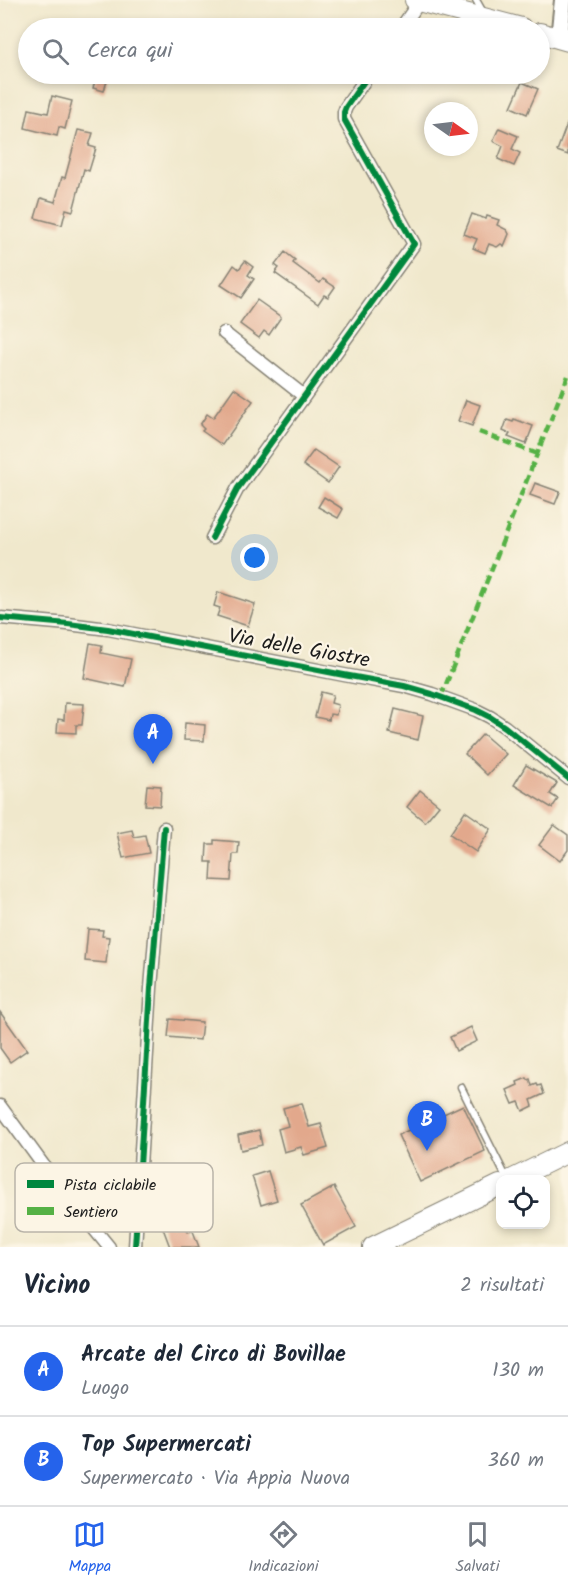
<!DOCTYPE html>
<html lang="it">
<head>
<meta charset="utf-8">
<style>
	:root { --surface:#fff; --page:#f6f6f7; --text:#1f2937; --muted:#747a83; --line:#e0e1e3; --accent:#2563eb }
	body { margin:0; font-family:Kalam,sans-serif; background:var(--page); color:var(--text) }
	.controls { position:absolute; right:18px; bottom:18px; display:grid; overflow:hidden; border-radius:12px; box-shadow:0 3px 9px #0003 }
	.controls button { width:54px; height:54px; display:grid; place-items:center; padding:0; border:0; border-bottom:2px solid var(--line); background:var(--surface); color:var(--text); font:30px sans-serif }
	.compass { position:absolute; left:424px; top:102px; width:54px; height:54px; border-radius:50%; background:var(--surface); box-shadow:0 3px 9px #0003; rotate:104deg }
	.you { position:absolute; left:255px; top:558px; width:21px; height:21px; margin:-15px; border:4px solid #fff; border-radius:50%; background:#1a73e8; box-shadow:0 0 0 9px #1a73e833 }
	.badge { display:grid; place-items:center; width:39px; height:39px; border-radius:50%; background:var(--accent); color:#fff; font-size:20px; font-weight:700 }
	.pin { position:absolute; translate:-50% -50px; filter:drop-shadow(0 2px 3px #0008) }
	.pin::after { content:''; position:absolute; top:32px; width:21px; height:18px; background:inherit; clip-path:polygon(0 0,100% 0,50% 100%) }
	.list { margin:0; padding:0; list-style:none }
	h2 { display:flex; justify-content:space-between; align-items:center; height:78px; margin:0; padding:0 24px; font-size:26px }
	h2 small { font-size:20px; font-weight:400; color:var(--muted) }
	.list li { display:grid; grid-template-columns:39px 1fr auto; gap:18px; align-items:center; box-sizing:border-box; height:90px; padding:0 24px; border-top:2px solid var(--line) }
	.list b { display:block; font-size:22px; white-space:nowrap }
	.list p { margin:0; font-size:20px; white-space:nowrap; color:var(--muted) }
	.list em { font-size:20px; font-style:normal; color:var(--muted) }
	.icon { flex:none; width:33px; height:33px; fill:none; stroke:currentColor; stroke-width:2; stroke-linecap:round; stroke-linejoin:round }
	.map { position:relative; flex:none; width:568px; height:1247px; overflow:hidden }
	.search { position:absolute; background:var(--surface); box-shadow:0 3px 9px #0003; left:18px; right:18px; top:18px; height:66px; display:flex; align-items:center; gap:15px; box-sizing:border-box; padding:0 21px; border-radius:33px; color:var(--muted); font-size:22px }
	.sheet { height:258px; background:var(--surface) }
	nav { display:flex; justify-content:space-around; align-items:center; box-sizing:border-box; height:84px; border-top:2px solid var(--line); background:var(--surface); font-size:16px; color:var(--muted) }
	nav a { display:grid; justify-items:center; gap:3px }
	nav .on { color:var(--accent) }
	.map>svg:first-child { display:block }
	.building { fill:#e2a88c }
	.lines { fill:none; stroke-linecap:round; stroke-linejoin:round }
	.lane-casing { stroke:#868274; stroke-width:9 }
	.street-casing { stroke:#868274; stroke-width:15 }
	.secondary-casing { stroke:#868274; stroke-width:20 }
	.primary-casing { stroke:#868274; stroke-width:22 }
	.lane { stroke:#fff; stroke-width:6 }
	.street { stroke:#fff; stroke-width:12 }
	.secondary { stroke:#fff; stroke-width:16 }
	.primary { stroke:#fff; stroke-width:20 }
	.quiet { stroke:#55b145; stroke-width:4.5; stroke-dasharray:9 4.5; stroke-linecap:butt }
	.cycleway-casing { stroke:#fcf5e5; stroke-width:10 }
	.cycleway { stroke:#00873e; stroke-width:6 }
	.labels { text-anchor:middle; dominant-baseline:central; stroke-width:4.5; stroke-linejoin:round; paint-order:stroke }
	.street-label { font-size:21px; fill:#1c1c1c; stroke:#fcf5e5 }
	.key { fill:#fcf5e5; stroke:#b9b4a9; stroke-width:1.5 }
	.key-label { font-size:16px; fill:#1c1c1c }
</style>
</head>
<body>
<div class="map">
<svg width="568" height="1247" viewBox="0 0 568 1247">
	<rect width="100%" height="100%" fill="#fcf5e5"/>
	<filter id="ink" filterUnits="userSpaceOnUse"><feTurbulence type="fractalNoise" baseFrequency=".0167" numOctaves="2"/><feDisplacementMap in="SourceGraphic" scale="12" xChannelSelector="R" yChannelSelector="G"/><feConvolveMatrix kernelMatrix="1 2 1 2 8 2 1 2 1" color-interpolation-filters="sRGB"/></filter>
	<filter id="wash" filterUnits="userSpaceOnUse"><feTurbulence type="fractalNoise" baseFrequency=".008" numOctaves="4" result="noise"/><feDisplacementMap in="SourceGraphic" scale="24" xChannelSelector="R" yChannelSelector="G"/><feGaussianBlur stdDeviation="1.35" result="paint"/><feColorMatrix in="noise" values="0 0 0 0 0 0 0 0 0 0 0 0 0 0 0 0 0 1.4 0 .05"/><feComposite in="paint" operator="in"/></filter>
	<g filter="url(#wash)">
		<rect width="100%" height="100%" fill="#f0e8cc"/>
		<g id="blocks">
			<g class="building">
				<polygon points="97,74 109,74 104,91 93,88"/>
				<polygon points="522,82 538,89 527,114 511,107"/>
				<polygon points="52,96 72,101 65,129 59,127 57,136 25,128 29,109 48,113"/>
				<polygon points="567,124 568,124 568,155 557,151"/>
				<polygon points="499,128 518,136 512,149 520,153 514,166 498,159 503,146 493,141"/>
				<polygon points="78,130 93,133 89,146 96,148 89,171 84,169 73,211 66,209 62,225 35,218 41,198 55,202 62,177 65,178"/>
				<polygon points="472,214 486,219 487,216 499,220 497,225 507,230 509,234 504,246 501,244 497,247 489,244 485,253 473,248 477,239 464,234"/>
				<polygon points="285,252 295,260 293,263 320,283 323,279 335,287 328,297 324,295 318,304 275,273 279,268 275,265"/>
				<polygon points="245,261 253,267 248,275 254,279 241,298 221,285 234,265 239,269"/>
				<polygon points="257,300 281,317 269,335 264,331 259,338 240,324"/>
				<polygon points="234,388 253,401 222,445 202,431 204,429 200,425 207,414 213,418"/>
				<polygon points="466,400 480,405 472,426 458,421"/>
				<polygon points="514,419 533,426 526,444 508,437 510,434 503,431 507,420 513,422"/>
				<polygon points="314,450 339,467 328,483 303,465"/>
				<polygon points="535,483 560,492 555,504 530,495"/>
				<polygon points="324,497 343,509 338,518 318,507"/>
				<polygon points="218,592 255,604 248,626 217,616 220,608 214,606"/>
				<polygon points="90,643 102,645 101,653 131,659 125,687 84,678"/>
				<polygon points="321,692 333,695 331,703 338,705 336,715 330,714 329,720 315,717"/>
				<polygon points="65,703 84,704 82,725 76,725 76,733 57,732 58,719 64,720"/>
				<polygon points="395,709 423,716 418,740 389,733"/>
				<polygon points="185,723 205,725 204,741 184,740"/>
				<polygon points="483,734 506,754 487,775 465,754"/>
				<polygon points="526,765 557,783 550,794 558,799 552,808 514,785"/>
				<polygon points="147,785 161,786 160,806 145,805"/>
				<polygon points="420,790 439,805 425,822 407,807"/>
				<polygon points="465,811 491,829 476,852 450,834"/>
				<polygon points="554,825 568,835 568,850 560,861 539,845"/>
				<polygon points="132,830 134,837 145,835 149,853 123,858 117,833"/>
				<polygon points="214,840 239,842 238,854 233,854 231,881 211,880 212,862 206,862 207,844 214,844"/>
				<polygon points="88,929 103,930 102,936 109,937 106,963 85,961"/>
				<polygon points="0,1012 27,1050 10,1062 0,1048"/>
				<polygon points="170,1019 202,1022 200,1040 168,1037"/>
				<polygon points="471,1027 477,1041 456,1051 450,1037"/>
				<polygon points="527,1078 528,1080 530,1079 532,1086 537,1084 538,1086 541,1085 544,1094 531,1100 533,1106 523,1111 519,1102 513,1104 507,1090 518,1085 517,1082"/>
				<polygon points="302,1103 309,1127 321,1124 328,1148 304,1155 301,1147 284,1152 278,1129 288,1126 283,1108"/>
				<polygon points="463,1105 485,1151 420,1182 398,1135"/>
				<polygon points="259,1130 262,1145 241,1150 238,1135"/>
				<polygon points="268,1171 277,1200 261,1205 252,1176"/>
				<polygon points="334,1187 356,1227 323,1245 301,1205"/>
				<polygon points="182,1215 188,1232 193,1231 199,1247 170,1247 161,1223"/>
			</g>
		</g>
	</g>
	<g filter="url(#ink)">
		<use href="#blocks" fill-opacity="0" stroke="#868274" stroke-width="1.5"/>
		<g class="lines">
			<defs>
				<g id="lane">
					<polyline points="476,0 484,14"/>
					<polyline points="461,1087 507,1179"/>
				</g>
				<g id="street">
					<polyline points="401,28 420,1"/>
					<polyline points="224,333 304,396"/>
					<polyline points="212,538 238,488 414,244 344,119 344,112 346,107 369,74"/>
					<polyline points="0,618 68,624 108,629 344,675 404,686 432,694 476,710 490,717 505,727 568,778"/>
					<polyline points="0,1106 54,1180 109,1247"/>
					<polyline points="135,1247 151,988 164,828"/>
				</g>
				<polyline id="secondary" points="559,39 563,0"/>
				<g id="primary">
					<polyline points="415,0 521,28"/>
					<polyline points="540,33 568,41"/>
					<polyline points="511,1180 568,1152"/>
					<polyline points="373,1247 500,1185"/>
				</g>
			</defs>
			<use href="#lane" class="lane-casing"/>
			<use href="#street" class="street-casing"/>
			<use href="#secondary" class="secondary-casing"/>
			<use href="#primary" class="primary-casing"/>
			<use href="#lane" class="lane"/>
			<use href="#street" class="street"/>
			<use href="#secondary" class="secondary"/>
			<use href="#primary" class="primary"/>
			<g class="quiet">
				<polyline points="479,432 538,454"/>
				<polyline points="441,697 568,376"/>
			</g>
			<defs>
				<g id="cycleway">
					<polyline points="212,538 238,488 414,244 344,119 344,112 346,107 369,74"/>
					<polyline points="0,618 68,624 108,629 344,675 404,686 432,694 476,710 490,717 505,727 568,778"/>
					<polyline points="135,1247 151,988 164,828"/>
				</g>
			</defs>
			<use href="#cycleway" class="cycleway-casing"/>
			<use href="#cycleway" class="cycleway"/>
		</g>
	</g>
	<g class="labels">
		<g class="street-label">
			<text transform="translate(299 649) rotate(10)">Via delle Giostre</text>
		</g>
	</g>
	<rect x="15" y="1163" width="198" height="69" rx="9" class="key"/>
	<rect x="27" y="1180" width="27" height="8" fill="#00873e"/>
	<rect x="27" y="1207" width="27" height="8" fill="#55b145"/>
	<g class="key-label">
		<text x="64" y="1190">Pista ciclabile</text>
		<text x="64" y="1217">Sentiero</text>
	</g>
</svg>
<div class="controls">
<button><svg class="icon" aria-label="locate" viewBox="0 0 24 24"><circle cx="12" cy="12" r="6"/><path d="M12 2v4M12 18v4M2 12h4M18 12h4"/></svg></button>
</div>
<svg class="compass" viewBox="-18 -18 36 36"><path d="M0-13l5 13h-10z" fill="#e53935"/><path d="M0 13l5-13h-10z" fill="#747a83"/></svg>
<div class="you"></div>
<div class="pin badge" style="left:153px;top:764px">A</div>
<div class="pin badge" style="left:427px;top:1151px">B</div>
<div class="search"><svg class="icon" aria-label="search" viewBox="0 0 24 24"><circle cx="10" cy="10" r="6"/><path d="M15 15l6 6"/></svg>Cerca qui</div>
</div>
<section class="sheet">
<h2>Vicino<small>2 risultati</small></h2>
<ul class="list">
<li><span class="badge">A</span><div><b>Arcate del Circo di Bovillae</b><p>Luogo</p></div><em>130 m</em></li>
<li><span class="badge">B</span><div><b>Top Supermercati</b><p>Supermercato · Via Appia Nuova</p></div><em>360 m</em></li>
</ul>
</section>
<nav>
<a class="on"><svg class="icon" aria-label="map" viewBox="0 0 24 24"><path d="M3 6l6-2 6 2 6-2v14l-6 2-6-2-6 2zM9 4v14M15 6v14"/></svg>Mappa</a>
<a><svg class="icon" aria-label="directions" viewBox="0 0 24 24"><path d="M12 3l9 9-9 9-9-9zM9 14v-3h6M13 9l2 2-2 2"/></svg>Indicazioni</a>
<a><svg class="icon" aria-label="saved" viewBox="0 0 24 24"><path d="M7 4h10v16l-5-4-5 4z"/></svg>Salvati</a>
</nav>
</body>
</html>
